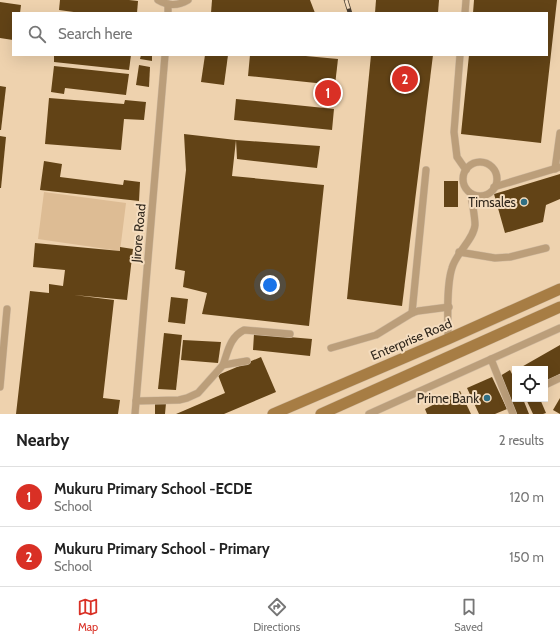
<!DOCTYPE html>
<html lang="en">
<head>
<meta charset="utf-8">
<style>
	:root { --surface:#fff; --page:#f6f6f6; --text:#222; --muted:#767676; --line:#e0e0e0; --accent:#d93025 }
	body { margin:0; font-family:Cabin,sans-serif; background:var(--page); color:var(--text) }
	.controls { position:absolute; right:12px; bottom:12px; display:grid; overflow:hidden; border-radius:0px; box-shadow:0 4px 16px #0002 }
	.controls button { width:36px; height:36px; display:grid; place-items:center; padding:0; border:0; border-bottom:1px solid var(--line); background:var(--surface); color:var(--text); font:20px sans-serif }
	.you { position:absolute; left:270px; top:285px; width:14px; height:14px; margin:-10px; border:3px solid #fff; border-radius:50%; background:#1a73e8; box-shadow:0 0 0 6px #1a73e833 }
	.badge { display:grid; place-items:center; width:26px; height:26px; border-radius:50%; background:var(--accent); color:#fff; font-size:13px; font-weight:700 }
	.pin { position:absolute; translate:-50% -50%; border:2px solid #fff; box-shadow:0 1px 4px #0006 }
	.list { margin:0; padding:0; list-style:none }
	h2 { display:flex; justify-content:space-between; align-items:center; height:52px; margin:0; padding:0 16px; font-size:17px }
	h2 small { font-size:13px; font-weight:400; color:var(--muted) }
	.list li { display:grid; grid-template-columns:26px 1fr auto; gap:12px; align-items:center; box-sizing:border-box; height:60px; padding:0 16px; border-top:1px solid var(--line) }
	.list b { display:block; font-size:15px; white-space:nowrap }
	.list p { margin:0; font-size:13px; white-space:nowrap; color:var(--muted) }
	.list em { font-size:13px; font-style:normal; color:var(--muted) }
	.icon { flex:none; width:22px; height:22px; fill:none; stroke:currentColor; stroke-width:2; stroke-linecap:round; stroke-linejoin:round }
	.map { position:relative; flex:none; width:560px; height:414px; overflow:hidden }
	.search { position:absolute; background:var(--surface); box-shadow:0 4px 16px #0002; left:12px; right:12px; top:12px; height:44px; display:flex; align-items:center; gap:10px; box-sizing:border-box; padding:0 14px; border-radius:0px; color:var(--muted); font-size:15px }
	.sheet { height:172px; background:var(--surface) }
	nav { display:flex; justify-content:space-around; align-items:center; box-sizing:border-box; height:56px; border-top:1px solid var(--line); background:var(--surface); font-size:11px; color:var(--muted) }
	nav a { display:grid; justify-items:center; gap:2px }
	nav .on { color:var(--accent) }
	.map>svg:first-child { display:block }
	.built { fill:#eed2ae; fill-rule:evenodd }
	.green { fill:#ddbc94 }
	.building { fill:#624316 }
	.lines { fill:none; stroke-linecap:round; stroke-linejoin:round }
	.service-casing { stroke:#d2bca2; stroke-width:8 }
	.secondary-casing { stroke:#d2bca2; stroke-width:12 }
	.service { stroke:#bb9e7a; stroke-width:7 }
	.secondary { stroke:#a77d44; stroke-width:11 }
	.rail-casing { stroke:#483d30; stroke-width:4.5 }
	.rail { stroke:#f5ddbf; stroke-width:3; stroke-dasharray:9; stroke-linecap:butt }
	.poi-dot { fill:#306f84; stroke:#f5ddbf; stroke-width:1.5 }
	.labels { text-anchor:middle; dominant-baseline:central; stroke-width:4; stroke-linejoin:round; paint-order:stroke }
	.poi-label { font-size:13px; fill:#31281d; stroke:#f5ddbf; text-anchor:end }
	.street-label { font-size:13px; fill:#31281d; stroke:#f5ddbf }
</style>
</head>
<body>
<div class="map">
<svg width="560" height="414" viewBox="0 0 560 414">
	<rect width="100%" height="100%" fill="#f5ddbf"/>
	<path class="built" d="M0 0H560V414H0ZM13 13H547V55H13ZM515 369H545V399H515Z"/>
	<polygon class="green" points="44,192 126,203 120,251 38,239"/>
	<g class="building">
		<polygon points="60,0 129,0 138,1 137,13 81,13 59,10"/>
		<polygon points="212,0 310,0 315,13 211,13"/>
		<polygon points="376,0 439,0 438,13 375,13"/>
		<polygon points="474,0 557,0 541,143 461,134 469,55 547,55 547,13 473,13"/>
		<polygon points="0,2 21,5 20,13 13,13 13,40 0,38"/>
		<polygon points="54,55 131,55 129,70 54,62"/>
		<polygon points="141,55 152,55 152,61 140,59"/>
		<polygon points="205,55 228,55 224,85 201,82"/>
		<polygon points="250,55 295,55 338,59 335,85 248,76"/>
		<polygon points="371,55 433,55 402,306 347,299"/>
		<polygon points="139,65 150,67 149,87 136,85"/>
		<polygon points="54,66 129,74 126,95 65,88 64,94 51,92"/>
		<polygon points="0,86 6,87 1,130 0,130"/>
		<polygon points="49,98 124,104 125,100 146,102 144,120 124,119 121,150 45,144"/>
		<polygon points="236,99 334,109 332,130 234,120"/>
		<polygon points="184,134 236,140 320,146 317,168 237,159 236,140 232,176 324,185 309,326 202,314 207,293 183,287 185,271 175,269 186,170"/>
		<polygon points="0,136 6,137 1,188 0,188"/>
		<polygon points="44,161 62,164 60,177 123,185 124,180 140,182 139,201 40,190"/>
		<polygon points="560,174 560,199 546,205 543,222 505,233 494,194"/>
		<rect x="444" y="181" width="14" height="26"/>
		<polygon points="35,243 120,251 120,247 133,249 127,300 74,295 114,300 103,398 120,400 118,414 16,414 30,291 49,293 49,284 63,286 65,270 33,267"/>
		<polygon points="171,297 188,299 185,324 168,322"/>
		<polygon points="164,333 182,335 176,390 158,389"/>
		<polygon points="254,334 312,339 310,356 253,350"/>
		<polygon points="183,340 221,342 218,363 181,360"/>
		<polygon points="560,345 560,377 545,384 545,369 518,369"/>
		<polygon points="261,357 276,392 224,414 176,414 225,393 218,375"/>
		<polygon points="510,370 515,380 515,399 523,399 529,414 515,414 500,376"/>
		<polygon points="492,377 507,409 495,414 479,414 467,388"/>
		<polygon points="460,391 471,414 427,414 425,409"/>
		<polygon points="560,398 560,414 553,410"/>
		<polygon points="526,399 540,399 546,413 543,414 533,414"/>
		<polygon points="155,402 166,403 165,414 155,414"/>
	</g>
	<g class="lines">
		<defs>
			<g id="service">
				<path d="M158 0C168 6 178 6 188 0"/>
				<polyline points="168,13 168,4"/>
				<polyline points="465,13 466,0"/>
				<polyline points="460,55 454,132 457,157 466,170"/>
				<circle cx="480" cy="179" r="17"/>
				<polyline points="555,169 560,133"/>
				<polyline points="494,187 560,167"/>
				<polyline points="459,252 495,258 510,257 546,248"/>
				<polyline points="412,313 426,170"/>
				<path d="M448 339C448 320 446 286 452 268 456 253 474 239 475 225 475 216 472 203 471 194"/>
				<polyline points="331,348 376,335 412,313 418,311 449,307"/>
				<polyline points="491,359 513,414"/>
				<path d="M223 365C228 351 230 337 244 330L290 334"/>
				<polyline points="545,385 560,378"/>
				<polyline points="0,387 7,309"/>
				<polyline points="136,401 179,400 187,398 198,393 223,365 247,361"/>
				<polyline points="135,414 165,55"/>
				<polyline points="369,414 560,328"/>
			</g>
			<g id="secondary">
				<polyline points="273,414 448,339 560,289"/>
				<polyline points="321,414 560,307"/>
			</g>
		</defs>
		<use href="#service" class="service-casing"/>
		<use href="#secondary" class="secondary-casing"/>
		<use href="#service" class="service"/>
		<use href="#secondary" class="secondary"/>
		<defs>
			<polyline id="rail" points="346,0 350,13"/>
		</defs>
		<use href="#rail" class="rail-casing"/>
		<use href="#rail" class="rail"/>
	</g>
	<g class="poi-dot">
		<circle cx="524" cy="202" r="4"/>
		<circle cx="487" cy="398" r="4"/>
	</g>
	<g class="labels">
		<g class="poi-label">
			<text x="516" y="202">Timsales</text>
			<text x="479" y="398">Prime Bank</text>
		</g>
		<g class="street-label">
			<text transform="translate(138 233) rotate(-85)">Jirore Road</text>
			<text transform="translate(411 339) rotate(-23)">Enterprise Road</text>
		</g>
	</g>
</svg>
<div class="controls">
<button><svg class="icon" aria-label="locate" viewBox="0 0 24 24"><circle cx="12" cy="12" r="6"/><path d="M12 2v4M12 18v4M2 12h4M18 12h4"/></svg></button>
</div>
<div class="you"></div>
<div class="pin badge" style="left:328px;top:93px">1</div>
<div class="pin badge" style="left:405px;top:79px">2</div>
<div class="search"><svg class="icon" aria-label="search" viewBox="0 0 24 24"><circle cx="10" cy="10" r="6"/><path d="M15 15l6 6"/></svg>Search here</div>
</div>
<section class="sheet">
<h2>Nearby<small>2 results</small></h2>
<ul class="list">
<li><span class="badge">1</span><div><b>Mukuru Primary School -ECDE</b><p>School</p></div><em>120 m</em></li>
<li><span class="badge">2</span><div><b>Mukuru Primary School - Primary</b><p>School</p></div><em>150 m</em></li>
</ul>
</section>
<nav>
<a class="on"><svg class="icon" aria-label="map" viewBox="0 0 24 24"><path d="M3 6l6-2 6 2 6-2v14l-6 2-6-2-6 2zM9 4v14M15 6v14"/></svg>Map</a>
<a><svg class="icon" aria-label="directions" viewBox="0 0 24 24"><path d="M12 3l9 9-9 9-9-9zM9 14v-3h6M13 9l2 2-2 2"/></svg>Directions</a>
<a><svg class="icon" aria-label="saved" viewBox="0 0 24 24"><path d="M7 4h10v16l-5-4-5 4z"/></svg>Saved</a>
</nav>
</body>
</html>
